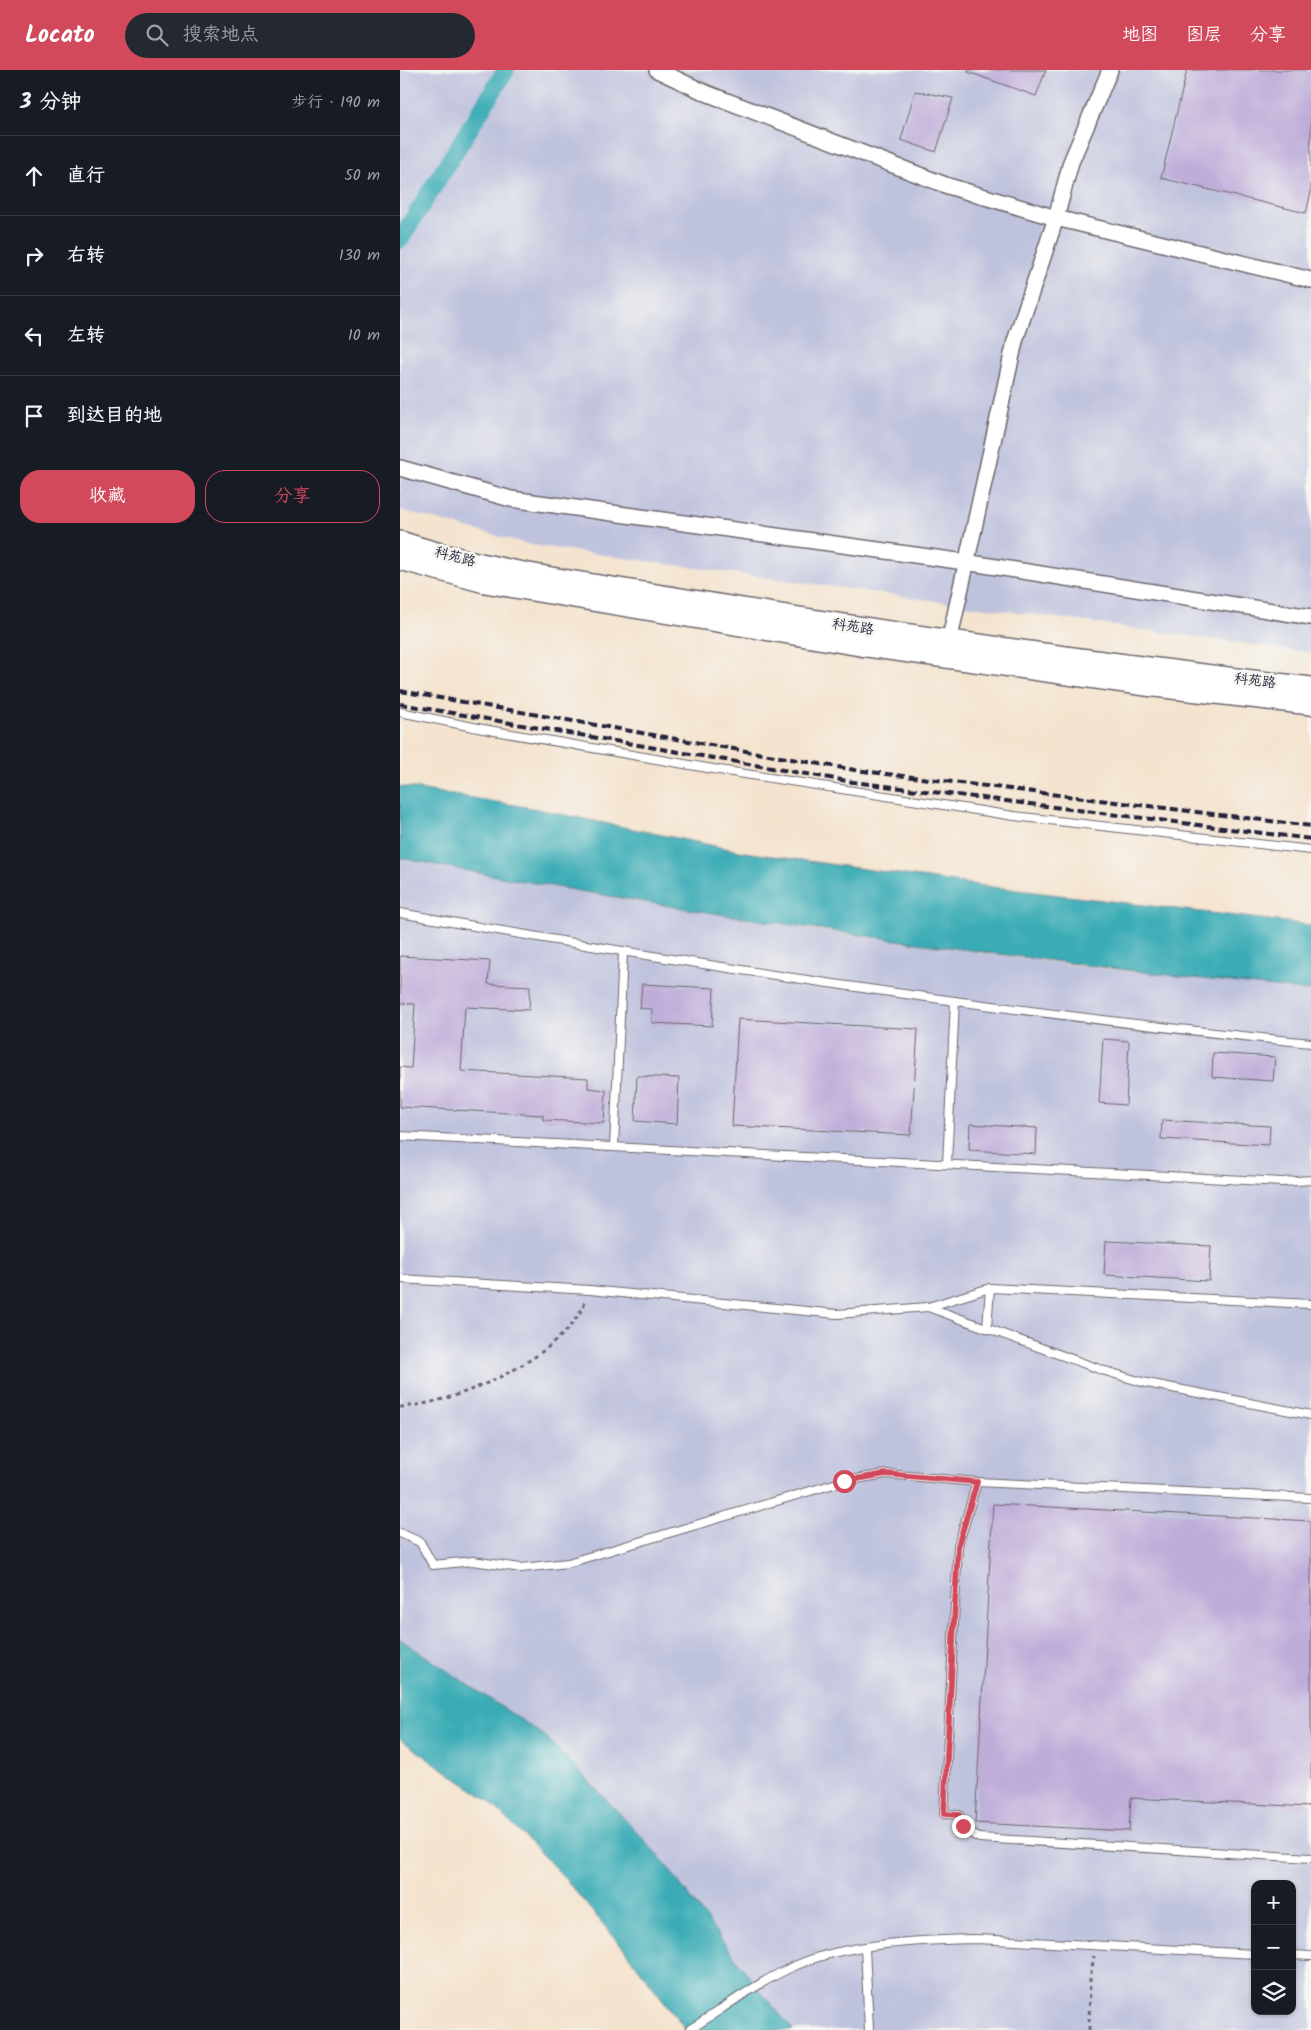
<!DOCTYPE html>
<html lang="zh">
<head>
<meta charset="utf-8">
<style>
	:root { --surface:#171b24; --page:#242831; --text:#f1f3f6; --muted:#9ea1a6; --line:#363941; --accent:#d1495b }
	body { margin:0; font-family:Kalam,"LXGW WenKai TC",sans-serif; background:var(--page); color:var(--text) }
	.controls { position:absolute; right:15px; bottom:15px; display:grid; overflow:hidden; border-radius:10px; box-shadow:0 1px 4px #0004 }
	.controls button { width:45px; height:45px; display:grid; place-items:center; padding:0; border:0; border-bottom:1px solid var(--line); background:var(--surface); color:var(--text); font:25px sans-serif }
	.stop { position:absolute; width:15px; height:15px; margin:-11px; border:4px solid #d1495b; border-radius:50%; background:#fff }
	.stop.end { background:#d1495b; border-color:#fff; box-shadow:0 1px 5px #0008 }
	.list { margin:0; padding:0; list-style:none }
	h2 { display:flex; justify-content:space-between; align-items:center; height:65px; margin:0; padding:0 20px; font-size:21px }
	h2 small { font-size:16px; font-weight:400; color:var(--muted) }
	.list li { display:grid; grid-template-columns:32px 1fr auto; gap:15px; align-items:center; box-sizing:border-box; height:80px; padding:0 20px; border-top:1px solid var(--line) }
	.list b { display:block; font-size:19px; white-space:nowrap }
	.list em { font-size:16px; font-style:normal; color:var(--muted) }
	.actions { display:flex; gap:10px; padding:15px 20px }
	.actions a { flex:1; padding:11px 0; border:1px solid var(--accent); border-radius:20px; text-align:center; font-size:18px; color:var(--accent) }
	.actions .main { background:var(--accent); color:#fff }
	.icon { flex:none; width:28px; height:28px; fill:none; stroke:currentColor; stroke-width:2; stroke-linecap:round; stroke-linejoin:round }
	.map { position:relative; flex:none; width:911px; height:1960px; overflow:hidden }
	header { display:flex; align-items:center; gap:30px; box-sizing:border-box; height:70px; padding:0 25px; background:var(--accent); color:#fff }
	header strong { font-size:24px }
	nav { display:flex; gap:28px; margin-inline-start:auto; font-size:18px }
	.search { width:350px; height:45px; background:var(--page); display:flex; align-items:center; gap:12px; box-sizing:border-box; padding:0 18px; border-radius:28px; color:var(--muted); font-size:19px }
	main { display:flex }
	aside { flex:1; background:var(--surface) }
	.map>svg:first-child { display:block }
	.industrial { fill:#bfc2dd; fill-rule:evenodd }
	.water { fill:#3bacb6; stroke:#2e6778 }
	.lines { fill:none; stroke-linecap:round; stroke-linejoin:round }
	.canal { stroke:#3bacb6; stroke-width:18 }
	.building { fill:#bfadd9 }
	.lane-casing { stroke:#6c666e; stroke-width:10 }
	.street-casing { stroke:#6c666e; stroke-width:18 }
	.secondary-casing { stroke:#6c666e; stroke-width:24 }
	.path { stroke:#6c666e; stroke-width:3; stroke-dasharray:4 4; stroke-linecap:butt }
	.lane { stroke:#fff; stroke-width:8 }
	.street { stroke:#fff; stroke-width:15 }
	.secondary { stroke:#fff; stroke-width:21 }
	.rail { stroke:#22223b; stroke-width:4; stroke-dasharray:8 4; stroke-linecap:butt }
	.route { stroke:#d1495b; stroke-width:6 }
	.labels { text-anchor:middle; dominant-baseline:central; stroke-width:5; stroke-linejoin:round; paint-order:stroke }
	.street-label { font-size:14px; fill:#22223b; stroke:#f6f6f2 }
</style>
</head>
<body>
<header>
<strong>Locato</strong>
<div class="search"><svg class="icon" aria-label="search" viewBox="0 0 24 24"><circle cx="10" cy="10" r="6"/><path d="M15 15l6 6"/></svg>搜索地点</div>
<nav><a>地图</a><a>图层</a><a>分享</a></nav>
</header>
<main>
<aside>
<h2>3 分钟<small>步行 · 190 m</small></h2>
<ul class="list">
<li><svg class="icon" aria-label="ahead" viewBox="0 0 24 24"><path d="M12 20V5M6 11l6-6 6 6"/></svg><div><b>直行</b></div><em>50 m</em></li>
<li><svg class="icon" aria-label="right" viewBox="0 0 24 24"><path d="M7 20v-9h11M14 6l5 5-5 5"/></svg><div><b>右转</b></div><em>130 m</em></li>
<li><svg class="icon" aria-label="left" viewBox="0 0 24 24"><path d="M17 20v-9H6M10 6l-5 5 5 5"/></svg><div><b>左转</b></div><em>10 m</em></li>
<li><svg class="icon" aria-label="arrive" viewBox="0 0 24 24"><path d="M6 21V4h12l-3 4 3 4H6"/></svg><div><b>到达目的地</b></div></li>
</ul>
<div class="actions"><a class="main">收藏</a><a>分享</a></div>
</aside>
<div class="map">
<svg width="911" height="1960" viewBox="0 0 911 1960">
	<rect width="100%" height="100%" fill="#f6f6f2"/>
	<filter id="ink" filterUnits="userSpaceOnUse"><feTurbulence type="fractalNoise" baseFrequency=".02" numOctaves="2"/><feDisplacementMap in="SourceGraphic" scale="10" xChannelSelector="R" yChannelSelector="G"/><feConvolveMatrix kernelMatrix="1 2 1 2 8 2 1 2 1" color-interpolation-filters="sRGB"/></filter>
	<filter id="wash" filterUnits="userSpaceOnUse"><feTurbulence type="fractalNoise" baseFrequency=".0096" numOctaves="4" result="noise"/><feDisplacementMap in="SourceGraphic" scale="20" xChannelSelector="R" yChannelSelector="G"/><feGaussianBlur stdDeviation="1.12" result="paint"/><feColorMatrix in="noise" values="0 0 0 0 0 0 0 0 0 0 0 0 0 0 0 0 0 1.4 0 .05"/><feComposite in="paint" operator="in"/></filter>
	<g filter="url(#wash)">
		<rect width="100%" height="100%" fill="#f4e3ce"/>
		<g class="industrial">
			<polygon points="0,0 911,0 911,583 131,475 0,440"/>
			<path d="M0 789 215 828 429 862 680 896 911 921V1960H389L263 1791 227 1751 145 1666 0 1569ZM855 1814H892V1941H855Z"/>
		</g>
		<g class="water">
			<path d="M0 716 127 737 344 782 584 816 911 855V921C606 888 302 847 0 788Z"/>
			<polygon points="0,1569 145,1666 227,1751 263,1791 357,1917 393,1960 286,1960 223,1878 160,1803 89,1731 0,1669"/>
		</g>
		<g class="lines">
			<polyline class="canal" points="0,170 106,0"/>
		</g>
		<g id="blocks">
			<g class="building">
				<polygon points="568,0 646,0 636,26 568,2"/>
				<polygon points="787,0 911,0 911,122 906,143 761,108"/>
				<polygon points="515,21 553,28 536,82 501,70"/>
				<polygon points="0,886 90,891 88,914 130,916 129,940 65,937 61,1001 188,1008 188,1018 206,1020 204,1053 143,1050 143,1045 0,1037 0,997 11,998 15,934 0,933"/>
				<polygon points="242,914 314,918 312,956 252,953 252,939 240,938"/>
				<polygon points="338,949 518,959 511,1065 332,1056"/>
				<polygon points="703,969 729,971 726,1035 699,1033"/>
				<polygon points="813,983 875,987 873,1011 812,1007"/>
				<polygon points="237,1006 279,1008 277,1054 235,1051"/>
				<polygon points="762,1050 870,1056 869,1075 761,1069"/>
				<polygon points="570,1054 637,1058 636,1084 569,1080"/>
				<polygon points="706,1171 811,1176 809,1211 704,1205"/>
				<polygon points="593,1434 911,1451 911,1737 731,1728 729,1761 575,1753"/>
			</g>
		</g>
	</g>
	<g filter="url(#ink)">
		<use href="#blocks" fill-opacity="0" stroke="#6c666e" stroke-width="1"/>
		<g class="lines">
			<defs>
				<g id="lane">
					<polyline points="0,642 83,659 313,699 614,746 911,780"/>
					<path d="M0 843C302 897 606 943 911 973"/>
					<polyline points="0,1066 882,1112 911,1110"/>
					<polyline points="214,1077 223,883"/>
					<polyline points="547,1094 555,931"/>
					<polyline points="0,1209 190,1220 437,1244 528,1237 702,1300 742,1312 911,1345"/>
					<polyline points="528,1237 590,1218 911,1234"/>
					<polyline points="587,1258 590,1218"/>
					<path d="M577 1412 558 1476 544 1744 559 1745C563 1757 567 1762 579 1768L911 1788"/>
					<polyline points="0,1463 20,1472 33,1495 73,1491 121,1498 168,1493 444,1411 486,1404 577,1412 911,1428"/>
					<polyline points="465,1878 469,1960"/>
					<polyline points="892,1885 911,1886"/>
					<path d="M289 1960C324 1938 359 1911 397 1895 447 1873 522 1870 577 1869L855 1884"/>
				</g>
				<g id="street">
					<polyline points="257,0 306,23 548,116 656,148 911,210"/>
					<polyline points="0,398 111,429 565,492 911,547"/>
					<polyline points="549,572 615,271 656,148 671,92 710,0"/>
				</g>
				<g id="secondary">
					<path d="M0 472C97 504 200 515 300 532 503 566 707 594 911 618"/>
					<polyline points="0,489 85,512 460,575 746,615 911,634"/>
				</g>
			</defs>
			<use href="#lane" class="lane-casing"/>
			<use href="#street" class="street-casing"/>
			<use href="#secondary" class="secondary-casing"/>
			<g class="path">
				<path d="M0 1337C57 1334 167 1286 186 1229"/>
				<polyline points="689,1960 690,1909 694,1886"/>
			</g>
			<use href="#lane" class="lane"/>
			<use href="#street" class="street"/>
			<use href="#secondary" class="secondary"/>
			<g class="rail">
				<polyline points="0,621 455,700 911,756"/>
				<polyline points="0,634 453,712 911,769"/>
			</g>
		</g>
	</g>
	<g class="lines" filter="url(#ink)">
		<polyline class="route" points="444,1411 486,1404 577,1412 558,1476 544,1744 559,1745 563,1756"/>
	</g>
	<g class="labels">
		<g class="street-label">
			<text transform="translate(55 487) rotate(15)">科苑路</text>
			<text transform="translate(453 557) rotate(9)">科苑路</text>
			<text transform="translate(855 611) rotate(7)">科苑路</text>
		</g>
	</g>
</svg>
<div class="controls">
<button>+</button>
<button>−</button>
<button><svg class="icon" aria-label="layers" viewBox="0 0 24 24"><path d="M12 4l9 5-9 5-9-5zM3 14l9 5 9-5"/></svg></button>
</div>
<div class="stop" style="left:444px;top:1411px"></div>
<div class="stop end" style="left:563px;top:1756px"></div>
</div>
</main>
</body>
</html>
